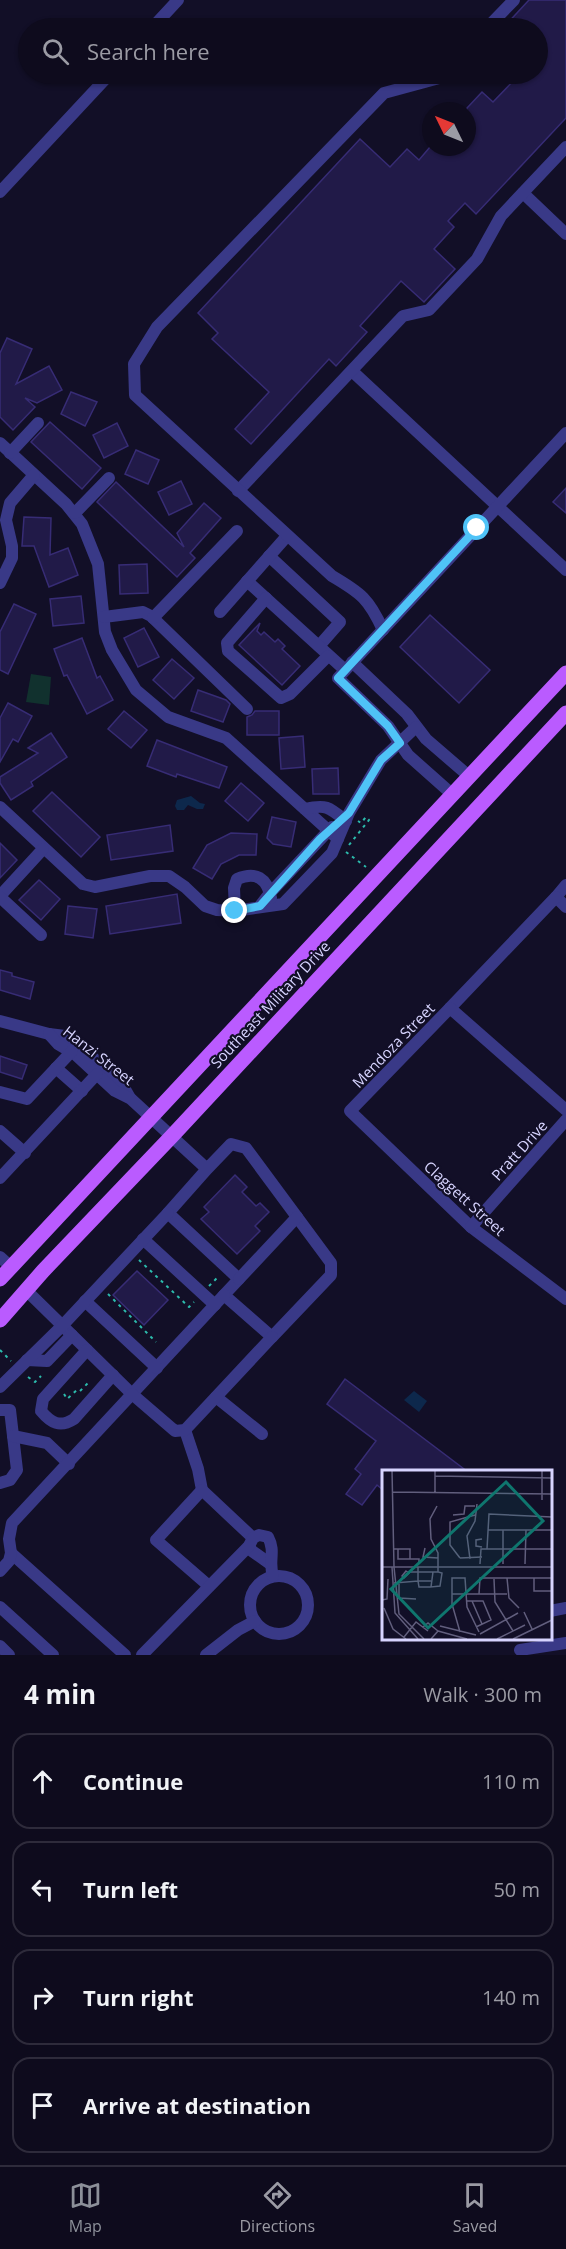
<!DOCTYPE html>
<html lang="en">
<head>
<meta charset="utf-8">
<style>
	:root { --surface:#0e0b1d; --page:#171426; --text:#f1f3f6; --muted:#9b9ba4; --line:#2e2b3b; --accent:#8c9099 }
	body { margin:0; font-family:"Open Sans",sans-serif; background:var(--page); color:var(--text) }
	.compass { position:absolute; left:422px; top:102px; width:54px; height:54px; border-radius:50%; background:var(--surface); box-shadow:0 2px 4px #0004; rotate:313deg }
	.stop { position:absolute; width:18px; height:18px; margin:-14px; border:4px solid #4fc3f7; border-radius:50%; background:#fff }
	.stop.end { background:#4fc3f7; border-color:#fff; box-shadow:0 2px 6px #0008 }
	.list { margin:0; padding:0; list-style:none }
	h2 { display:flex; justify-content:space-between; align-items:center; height:78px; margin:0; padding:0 24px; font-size:26px }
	h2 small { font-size:20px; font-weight:400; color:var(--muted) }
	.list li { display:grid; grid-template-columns:39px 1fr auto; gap:18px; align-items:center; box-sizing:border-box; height:96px; margin:0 12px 12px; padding:0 12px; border:2px solid var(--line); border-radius:18px }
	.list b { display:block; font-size:22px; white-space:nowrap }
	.list em { font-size:20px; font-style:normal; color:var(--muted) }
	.icon { flex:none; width:33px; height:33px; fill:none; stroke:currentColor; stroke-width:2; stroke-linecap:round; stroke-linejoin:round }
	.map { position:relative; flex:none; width:566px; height:1655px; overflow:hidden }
	.search { position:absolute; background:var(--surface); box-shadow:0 2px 4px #0004; left:18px; right:18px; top:18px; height:66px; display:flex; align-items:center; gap:15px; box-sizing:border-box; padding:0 21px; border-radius:33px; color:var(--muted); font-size:22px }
	.sheet { height:510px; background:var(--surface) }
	nav { display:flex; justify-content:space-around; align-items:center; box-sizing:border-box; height:84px; border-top:2px solid var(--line); background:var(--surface); font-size:16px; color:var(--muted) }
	nav a { display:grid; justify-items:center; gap:3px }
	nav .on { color:var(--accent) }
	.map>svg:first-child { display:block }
	.green { fill:#11312e }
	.water { fill:#0d284c }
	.building { fill:#211a48; stroke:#372c75; stroke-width:1.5 }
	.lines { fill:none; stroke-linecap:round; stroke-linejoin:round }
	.path { stroke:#2cbbac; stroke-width:2; stroke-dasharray:3 4.5; stroke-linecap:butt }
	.minor { stroke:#393987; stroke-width:12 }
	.major { stroke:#ba5bff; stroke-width:15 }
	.route { stroke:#4fc3f7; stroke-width:8 }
	.labels { text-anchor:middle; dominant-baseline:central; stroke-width:4.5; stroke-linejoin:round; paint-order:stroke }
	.street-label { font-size:15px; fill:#d7d4ff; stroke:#120f27 }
	.inset-road { fill:none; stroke:#615e7d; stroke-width:1.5 }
	.view { fill:#0f766e; fill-opacity:0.15; stroke:#0f766e; stroke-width:3 }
	.inset-edge { fill:none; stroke:#d7d4ff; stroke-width:3 }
</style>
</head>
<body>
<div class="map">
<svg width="566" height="1655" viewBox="0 0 566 1655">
	<rect width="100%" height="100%" fill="#120f27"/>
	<polygon class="green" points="31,674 51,677 49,705 26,702"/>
	<g class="water">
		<polygon points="191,796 200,803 205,804 203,809 197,809 188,805 184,810 177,810 175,806 177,800"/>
		<polygon points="414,1391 427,1401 419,1412 404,1400"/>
	</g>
	<g class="building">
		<polygon points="529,0 566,0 566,118 476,214 465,203 448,221 454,227 434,249 455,269 424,302 401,281 360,326 367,332 336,366 329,359 251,444 235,429 269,392 212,339 218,333 198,313 360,139 390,167 407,149 419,160 430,147 467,147 467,108 482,92 493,102 520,74 537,74 537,28 503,28"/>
		<polygon points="7,338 32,349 16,384 49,366 62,390 37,403 25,398 35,407 13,430 0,417 0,353"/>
		<polygon points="71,392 97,402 85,426 61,414"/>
		<polygon points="50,422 101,468 82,489 31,442"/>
		<polygon points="117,423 128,446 104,458 93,435"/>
		<polygon points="136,450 159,460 148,484 125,474"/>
		<polygon points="181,481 192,504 169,515 158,492"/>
		<polygon points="116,482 184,547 177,533 204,503 221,518 190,553 195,558 177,577 97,502"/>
		<polygon points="566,488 566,513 553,502"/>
		<polygon points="24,517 51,518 50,555 68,548 78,575 49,587 34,546 22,546"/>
		<polygon points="147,564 148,593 120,594 119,565"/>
		<polygon points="81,596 84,623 53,626 50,599"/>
		<polygon points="14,604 36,614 8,674 0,670 0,632"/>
		<polygon points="430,615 490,670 459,703 400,647"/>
		<polygon points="260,623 257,631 261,635 264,632 275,642 278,639 285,646 282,649 300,666 282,685 239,645"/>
		<polygon points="144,628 159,657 138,667 124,638"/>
		<polygon points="82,638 97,678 100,676 113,700 87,714 67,675 64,676 54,649"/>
		<polygon points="172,659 194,678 174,699 153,680"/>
		<polygon points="198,690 226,700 230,704 223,722 191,711"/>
		<polygon points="8,703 32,716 18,742 13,739 0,762 0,718"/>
		<polygon points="124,711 147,730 131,748 108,729"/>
		<polygon points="255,711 279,711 279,735 247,735 247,717 252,715"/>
		<polygon points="51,733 67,757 31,782 33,786 11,800 0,783 0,777 38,753 28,748"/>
		<polygon points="303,736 305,767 281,769 279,738"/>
		<polygon points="157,740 227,767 219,788 177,774 176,777 147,766"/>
		<polygon points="338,768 339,794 313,794 312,769"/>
		<polygon points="241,783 264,803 248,821 225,801"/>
		<polygon points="52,792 100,837 81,857 33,811"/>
		<polygon points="272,817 296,822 291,847 273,844 267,838"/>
		<polygon points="170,825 173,851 111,860 107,835"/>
		<polygon points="231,833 257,834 256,855 239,855 221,864 212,879 193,868 207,845"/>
		<polygon points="0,843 17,860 0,878"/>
		<polygon points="39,880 60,899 41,920 19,900"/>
		<polygon points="177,894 181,923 110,934 106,906"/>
		<polygon points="68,906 97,909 93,938 65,934"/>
		<polygon points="0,970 12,973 12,976 34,982 30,999 0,990"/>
		<polygon points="0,1056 27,1065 22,1079 0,1072"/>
		<polygon points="235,1175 247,1187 242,1192 256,1206 260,1203 269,1212 255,1226 260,1231 237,1254 201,1219 209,1212 204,1207"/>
		<polygon points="137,1271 168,1300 144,1325 113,1295"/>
		<polygon points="345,1379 468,1472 383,1472 383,1490 377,1485 362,1505 346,1494 361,1474 355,1469 376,1441 327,1404"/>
	</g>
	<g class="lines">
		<g class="path">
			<polyline points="349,845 369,820 366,817 361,823 358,821"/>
			<polyline points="346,852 366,867"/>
			<polyline points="139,1260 189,1307 194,1302"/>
			<polyline points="209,1286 218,1277"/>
			<polyline points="108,1294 156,1342"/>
			<polyline points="0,1350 11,1361"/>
			<polyline points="28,1377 35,1382 41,1376"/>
			<polyline points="64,1394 67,1399 77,1390 80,1391 89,1382"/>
		</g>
		<g class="minor">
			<polyline points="152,28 178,0"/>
			<polyline points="487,28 514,0"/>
			<polyline points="0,192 110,74"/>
			<polyline points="523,193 566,234"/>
			<polyline points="352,371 566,570"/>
			<polyline points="0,443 66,504 82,524 98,564 105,632 112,650 136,690 168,717 226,738 338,839"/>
			<polyline points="10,453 38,423"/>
			<polyline points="238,491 403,316 429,310 477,259 501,216 566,147"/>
			<polyline points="75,513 109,478"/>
			<polyline points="269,556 340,622 319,646"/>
			<polyline points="247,581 345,670"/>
			<polyline points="0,583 12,558 12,546 6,520 10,503 34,475"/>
			<polyline points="266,598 227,643 228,651 281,698 290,694 328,656"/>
			<polyline points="220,612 287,536"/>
			<polyline points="104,617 143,612 151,616 247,709"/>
			<polyline points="153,618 237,531"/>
			<path d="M383 630C369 599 361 593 332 576L135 395 134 364 157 327 384 93 443 77 446 74"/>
			<polyline points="352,662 407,714 426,739 470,777"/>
			<polyline points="453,795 408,755 388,726 338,678 566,433"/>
			<polyline points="0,807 83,884 95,887 150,876 169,876 185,887 205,906 217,910 235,911 283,904 332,853 349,813 381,760 416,727"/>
			<path d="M305 809C326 804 329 807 346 821"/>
			<polyline points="566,885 556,897 566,907"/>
			<polyline points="0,896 43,849"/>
			<polyline points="0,897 41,935"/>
			<polyline points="260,906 270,893 332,827"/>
			<path d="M235 911 234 888 237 879C256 871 267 878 271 898"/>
			<polyline points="450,1008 556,897"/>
			<polyline points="0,1021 49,1034 65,1036 81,1047 122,1084 130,1098"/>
			<polyline points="49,1034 58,1044 75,1054 115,1091 131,1099 207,1169 231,1144 246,1148 331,1263 331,1275 272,1337 224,1295 239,1279 168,1213 207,1169"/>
			<polyline points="56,1068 82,1091"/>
			<polyline points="0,1092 27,1099 72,1051"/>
			<polyline points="566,1110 450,1008 350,1111 471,1227 566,1299"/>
			<polyline points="0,1131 25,1153"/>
			<polyline points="0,1178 97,1074"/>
			<polyline points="471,1227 566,1120"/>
			<polyline points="143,1239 215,1305"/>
			<polyline points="0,1257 11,1267"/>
			<polyline points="239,1279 297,1217"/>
			<polyline points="26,1290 132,1394 224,1295"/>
			<polyline points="85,1301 157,1368"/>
			<path d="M87 1350 43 1399 41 1411C51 1423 60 1428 74 1419L113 1375"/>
			<polyline points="27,1360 47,1361 72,1335"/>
			<polyline points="0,1387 62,1326 168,1213"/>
			<polyline points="216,1397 262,1434"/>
			<polyline points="0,1410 10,1410 17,1470 10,1480 0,1483"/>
			<polyline points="185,1430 198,1469 202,1490"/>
			<polyline points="13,1436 47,1443 69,1464"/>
			<polyline points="249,1546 252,1551 269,1563"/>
			<polyline points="11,1553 125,1655"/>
			<polyline points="0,1571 9,1561 11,1553 9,1539 12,1523 132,1394 175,1431 185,1430 272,1337"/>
			<circle cx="279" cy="1605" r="29"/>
			<polyline points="209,1586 156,1540 202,1490 253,1538"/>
			<polyline points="0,1607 53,1655"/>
			<polyline points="550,1611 566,1608"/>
			<polyline points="0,1646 9,1655"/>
			<polyline points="520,1650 566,1643"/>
			<path d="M142 1655 249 1546 253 1538 259 1535 268 1537C276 1552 268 1561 273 1576"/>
			<polyline points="206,1655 238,1630 255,1621"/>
		</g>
		<g class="major">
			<polyline points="0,1279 566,673"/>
			<polyline points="0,1320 43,1271 172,1136 566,713"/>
		</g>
	</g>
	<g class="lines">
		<polyline class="route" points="235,911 260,906 320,839 349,813 381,760 400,743 388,726 338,678 477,528"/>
	</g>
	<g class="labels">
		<g class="street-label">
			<text transform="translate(270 1004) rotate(-47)">Southeast Military Drive</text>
			<text transform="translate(393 1045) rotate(-46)">Mendoza Street</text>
			<text transform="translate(99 1055) rotate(38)">Hanzi Street</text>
			<text transform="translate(519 1150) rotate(-48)">Pratt Drive</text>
			<text transform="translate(465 1198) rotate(42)">Claggett Street</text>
		</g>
	</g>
	<g transform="translate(382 1470)">
		<rect width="170" height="170" fill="#120f27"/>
		<path class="inset-road" d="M10 0 12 97M160 0V30M53 6 170 8M11 22 170 24M53 22V0M55 36 48 49 49 69 56 83V102L60 103 58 116 49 117 51 102H56M71 45 82 44 83 36H93M106 60H170M121 60V94M100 69 94 70V76L100 77M43 78 41 87 56 88M11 79H16V89H28M16 79H28V89H37V94M105 79 107 44 170 47M78 88 68 75V52L93 45M78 88 100 87M88 89 85 66 93 51 95 34M98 94 99 79H170M143 94 144 60M0 97H170M10 97 13 143 36 169M12 97 17 144 42 169M36 97V111H49M24 101 27 103 22 108 20 106ZM26 102H51M125 108H170M152 108V121H170M112 109 113 132 131 161M12 113 36 111 37 117H49M17 113V128L34 129M70 124H125M97 124 98 108H125L127 128 137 138M0 130 5 129 6 109M84 131H101L109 150 94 157M90 131 100 154M2 138 11 159 24 169M142 142 150 159M58 156 94 165M41 157 46 153 56 161 49 169M56 161 85 169M78 162 70 134V108H83L85 137 97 162M98 164 136 143M22 167 34 152 46 161M115 169 143 155M131 169 170 150"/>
		<path class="view" d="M124 12 161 51 46 158 9 119Z"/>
		<rect width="170" height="170" class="inset-edge"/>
	</g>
</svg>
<svg class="compass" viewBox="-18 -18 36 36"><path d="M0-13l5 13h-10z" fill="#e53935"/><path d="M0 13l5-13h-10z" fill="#9b9ba4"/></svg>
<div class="stop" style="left:477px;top:528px"></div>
<div class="stop end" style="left:235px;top:911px"></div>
<div class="search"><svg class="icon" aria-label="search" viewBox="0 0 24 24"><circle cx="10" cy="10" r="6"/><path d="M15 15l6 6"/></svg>Search here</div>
</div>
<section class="sheet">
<h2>4 min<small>Walk · 300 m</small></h2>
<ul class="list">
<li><svg class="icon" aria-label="ahead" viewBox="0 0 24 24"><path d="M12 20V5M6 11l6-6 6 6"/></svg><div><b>Continue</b></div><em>110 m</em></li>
<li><svg class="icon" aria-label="left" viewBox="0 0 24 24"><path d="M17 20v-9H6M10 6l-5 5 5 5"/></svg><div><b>Turn left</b></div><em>50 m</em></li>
<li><svg class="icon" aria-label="right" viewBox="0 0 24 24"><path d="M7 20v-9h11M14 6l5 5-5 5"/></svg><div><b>Turn right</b></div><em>140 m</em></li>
<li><svg class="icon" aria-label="arrive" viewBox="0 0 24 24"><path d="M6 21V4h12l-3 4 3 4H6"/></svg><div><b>Arrive at destination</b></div></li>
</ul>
</section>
<nav>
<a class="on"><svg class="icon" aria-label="map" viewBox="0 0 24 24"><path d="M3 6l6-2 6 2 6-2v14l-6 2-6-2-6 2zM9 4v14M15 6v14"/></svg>Map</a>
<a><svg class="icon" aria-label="directions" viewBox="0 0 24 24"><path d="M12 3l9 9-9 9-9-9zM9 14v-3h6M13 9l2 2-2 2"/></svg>Directions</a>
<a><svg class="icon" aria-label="saved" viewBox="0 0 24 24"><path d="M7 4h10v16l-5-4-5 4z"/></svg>Saved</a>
</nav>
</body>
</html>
